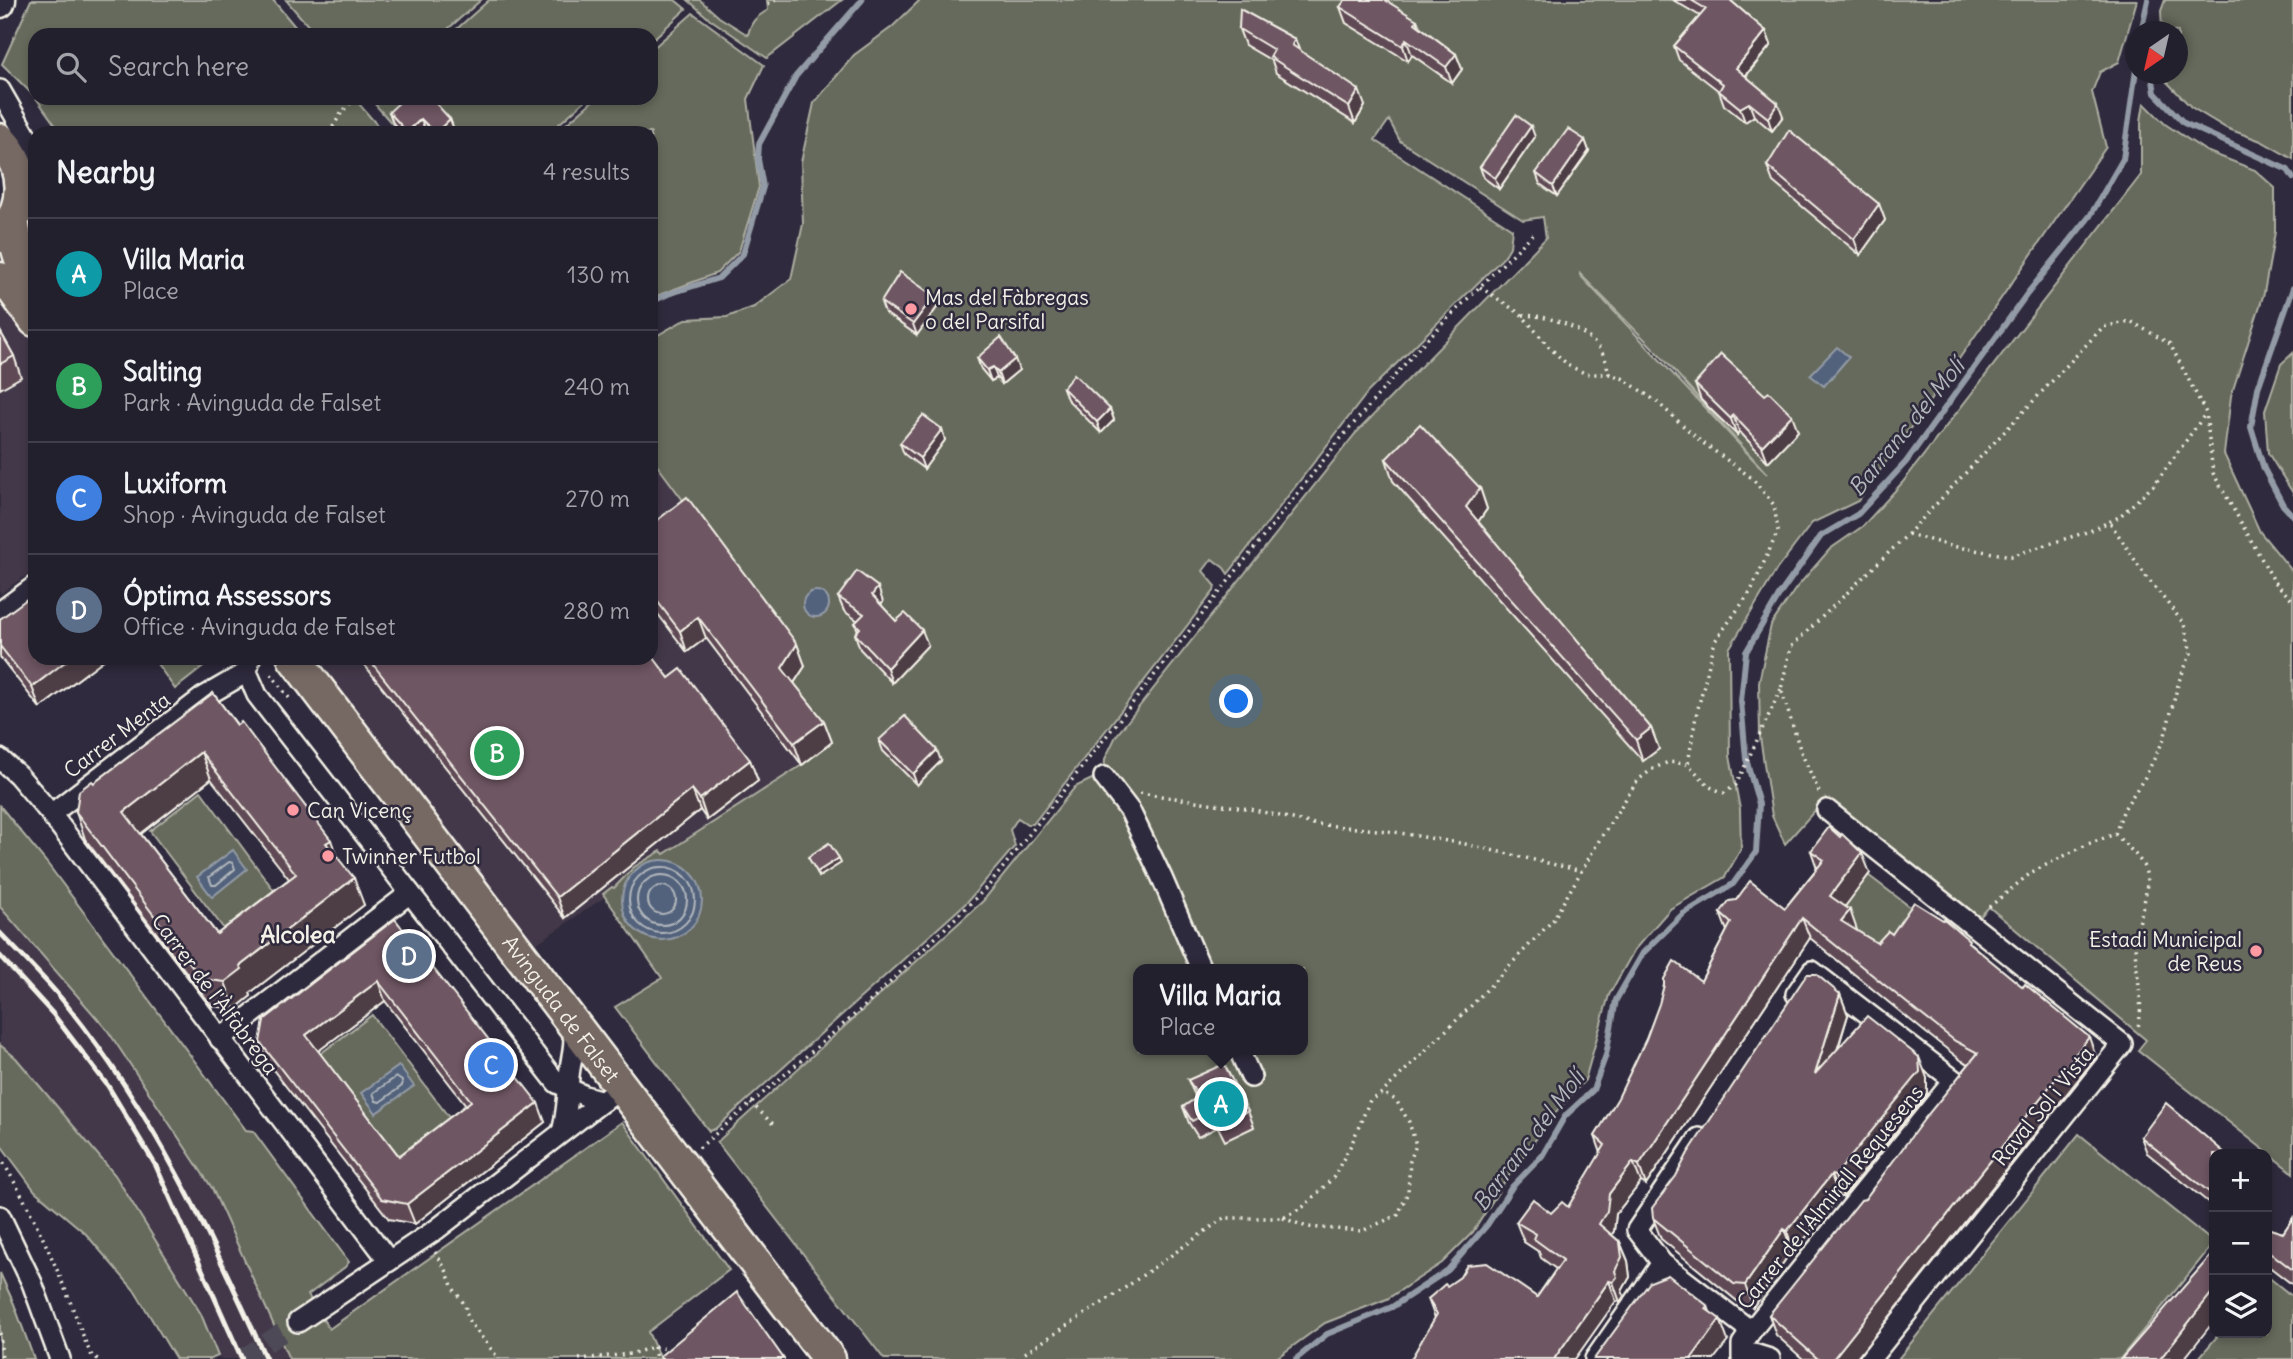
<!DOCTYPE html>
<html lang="en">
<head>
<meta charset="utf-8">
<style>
	:root { --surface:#23202e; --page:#2f2d3a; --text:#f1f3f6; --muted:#a3a3aa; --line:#403e4a; --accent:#bca0f2 }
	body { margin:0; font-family:Delius,sans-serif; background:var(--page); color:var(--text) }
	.controls { position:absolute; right:21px; bottom:21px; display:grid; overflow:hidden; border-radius:14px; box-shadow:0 4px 10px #0003 }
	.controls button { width:63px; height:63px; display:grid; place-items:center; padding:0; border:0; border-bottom:2px solid var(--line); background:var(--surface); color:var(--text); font:35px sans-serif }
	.compass { position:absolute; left:2125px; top:21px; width:63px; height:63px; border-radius:50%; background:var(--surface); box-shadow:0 4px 10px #0003; rotate:214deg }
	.you { position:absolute; left:1237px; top:702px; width:24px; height:24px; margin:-18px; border:5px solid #fff; border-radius:50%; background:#1a73e8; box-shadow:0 0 0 10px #1a73e833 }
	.badge { display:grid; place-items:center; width:46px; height:46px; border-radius:50%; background:var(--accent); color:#fff; font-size:23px; font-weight:700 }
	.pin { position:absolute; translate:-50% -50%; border:4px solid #fff; box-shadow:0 2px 7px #0006 }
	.popup { position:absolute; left:1133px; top:964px; width:175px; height:91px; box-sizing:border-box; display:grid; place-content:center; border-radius:14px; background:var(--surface); filter:drop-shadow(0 2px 5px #0005); font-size:23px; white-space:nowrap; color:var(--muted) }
	.popup b { font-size:26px; color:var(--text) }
	.popup::after { content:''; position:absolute; left:50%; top:100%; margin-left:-14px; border:14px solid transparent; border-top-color:var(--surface) }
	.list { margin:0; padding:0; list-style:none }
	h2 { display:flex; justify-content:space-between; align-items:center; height:91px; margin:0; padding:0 28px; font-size:30px }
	h2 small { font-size:23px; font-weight:400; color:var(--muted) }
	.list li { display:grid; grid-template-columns:46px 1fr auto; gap:21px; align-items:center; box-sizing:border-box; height:112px; padding:0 28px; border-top:2px solid var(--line) }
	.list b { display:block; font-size:26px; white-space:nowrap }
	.list p { margin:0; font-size:23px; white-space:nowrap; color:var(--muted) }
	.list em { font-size:23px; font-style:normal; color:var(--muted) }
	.icon { flex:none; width:38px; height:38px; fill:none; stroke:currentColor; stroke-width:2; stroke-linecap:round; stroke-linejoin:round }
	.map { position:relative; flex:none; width:2293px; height:1359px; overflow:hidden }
	.search { position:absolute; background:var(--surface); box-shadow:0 4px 10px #0003; left:28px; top:28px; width:630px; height:77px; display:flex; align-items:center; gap:18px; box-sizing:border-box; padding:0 24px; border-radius:21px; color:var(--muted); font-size:26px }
	.panel { position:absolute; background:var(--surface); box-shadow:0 4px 10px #0003; left:28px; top:126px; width:630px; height:539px; border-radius:21px }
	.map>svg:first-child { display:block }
	.built { fill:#423748 }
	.green { fill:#666a5c; stroke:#adaea2; stroke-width:2; fill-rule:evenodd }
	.water { fill:#52627c; stroke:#939ba7; stroke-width:2 }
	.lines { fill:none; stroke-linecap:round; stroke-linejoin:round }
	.shore { stroke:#b3b8bd; stroke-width:2 }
	.stream { stroke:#939ba7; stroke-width:6 }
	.street-tunnel { stroke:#4d4857; stroke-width:19; stroke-dasharray:19 10; stroke-linecap:butt }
	.street-casing { stroke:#f4f1e8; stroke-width:24 }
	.secondary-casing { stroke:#f4f1e8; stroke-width:33 }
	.primary-casing { stroke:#f4f1e8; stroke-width:37 }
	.path { stroke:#f4f1e8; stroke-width:3.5; stroke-dasharray:2 5; stroke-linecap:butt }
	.street { stroke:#2f2a3d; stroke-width:19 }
	.secondary { stroke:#2f2a3d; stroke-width:28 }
	.primary { stroke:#766964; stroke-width:32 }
	.rail { stroke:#f4f1e8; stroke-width:5 }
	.wall { fill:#5f4a54; stroke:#f4f1e8; stroke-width:2; fill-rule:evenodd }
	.shaded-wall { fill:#4d3c45; stroke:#f4f1e8; stroke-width:2 }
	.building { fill:#6e5662; stroke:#f4f1e8; stroke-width:2; fill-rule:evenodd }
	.poi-dot { fill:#ff9aa2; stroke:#2f2a3d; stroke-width:2.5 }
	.labels { text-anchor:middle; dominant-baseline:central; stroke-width:5; stroke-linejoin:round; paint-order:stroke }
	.poi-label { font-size:21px; fill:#f4f1e8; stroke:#2f2a3d; text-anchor:start }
	.street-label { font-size:21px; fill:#f4f1e8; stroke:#2f2a3d }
	.water-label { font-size:23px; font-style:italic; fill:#b3b8bd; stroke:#2f2a3d }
	.neighbourhood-label { font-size:23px; font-weight:bold; fill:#f4f1e8; stroke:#2f2a3d }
</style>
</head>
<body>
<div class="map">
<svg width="2293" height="1359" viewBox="0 0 2293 1359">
	<rect width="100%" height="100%" fill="#2f2a3d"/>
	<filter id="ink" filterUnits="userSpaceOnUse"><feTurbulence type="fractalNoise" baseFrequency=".0143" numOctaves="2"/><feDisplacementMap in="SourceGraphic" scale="14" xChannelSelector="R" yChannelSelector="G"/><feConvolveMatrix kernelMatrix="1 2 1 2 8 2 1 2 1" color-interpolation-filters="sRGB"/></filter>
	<g filter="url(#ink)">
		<g class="built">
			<polygon points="35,277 35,569 0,594 0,300"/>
			<polygon points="651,458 805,666 832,742 802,765 663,854 661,851 634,867 614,888 603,894 605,897 536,944 310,658 651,658"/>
			<polygon points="0,907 108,1031 212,1188 289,1359 219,1359 201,1314 115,1175 16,1058 0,1045"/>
		</g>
		<g class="green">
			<polygon points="31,0 273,0 302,35 35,35 35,97 2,64"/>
			<polygon points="286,0 481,0 441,35 316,35"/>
			<polygon points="489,0 675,0 686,9 651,41 651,35 450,35"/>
			<path d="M688 0H700L719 17 748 35C751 21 756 17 768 10L767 0H842L767 58 707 17Z"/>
			<path d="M920 0H2137L2119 62 2100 72 2092 92 2106 147 1934 395 1858 501 1812 523 1777 569 1729 649 1730 756 1740 809 1741 849 1725 877 1670 909 1635 949 1609 995 1585 1080 1556 1112 1505 1181 1473 1232 1442 1263 1387 1299 1325 1323 1275 1359H884L717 1142 983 901 1075 787 1094 778 1104 777 1105 759 1116 736 1355 434 1546 238 1543 217 1523 220 1400 141 1389 120 1375 140 1512 229 1510 247 1504 257 1368 392 1228 574 1224 568 1212 559 1203 571 1215 585 1214 591 1033 824H1027L1018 818 1010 830 1015 846 967 902 715 1129 709 1131 615 1007 662 978 603 894 612 887 614 888 634 867 661 851 664 854 802 765 831 742 790 689 805 665 651 457V339L686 319 727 317 754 307 791 279 803 224 801 162 814 103 854 55 892 27ZM1580 274 1659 354 1767 474 1580 275ZM1139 969H1303V1050H1139Z"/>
			<polygon points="2165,0 2293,0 2293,159 2261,141 2226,128 2191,107 2166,81 2166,74 2178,74 2178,32 2162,31 2161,11"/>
			<polygon points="693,13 764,65 748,99 759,187 739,251 717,273 651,298 651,133 556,133 596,98 651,98 651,50"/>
			<polygon points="36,98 354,98 384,133 61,133"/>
			<polygon points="380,98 588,98 549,133 400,133 374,103"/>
			<polygon points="2144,103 2165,124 2206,151 2255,170 2275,188 2275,232 2264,293 2231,396 2224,454 2260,532 2293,572 2293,1173 2138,1050 2146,1040 1989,907 1979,918 1826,798 1785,844 1772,816 1760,737 1759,682 1771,625 1796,588 1830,549 1863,526 1902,483 2141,175 2141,121"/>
			<polygon points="2293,353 2293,493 2268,453 2265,411 2281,364"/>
			<polygon points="153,658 203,658 207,664 175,689"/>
			<polygon points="201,791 278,896 224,929 150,831"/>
			<polygon points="0,806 47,863 246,1130 253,1131 349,1262 345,1267 308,1295 329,1329 622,1122 729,1270 648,1332 660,1359 289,1359 212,1188 108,1031 0,907"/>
			<polygon points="1868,875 1922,916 1899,954 1856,946 1829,882 1850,898"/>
			<polygon points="372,1015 451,1120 408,1156 397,1154 320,1054"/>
			<polygon points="0,1045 16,1058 115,1175 201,1314 218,1356 211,1359 176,1359 134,1290 85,1233 35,1191 0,1144"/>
			<polygon points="2079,1134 2214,1243 2120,1359 1898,1359"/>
			<polygon points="0,1273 14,1304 34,1359 0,1359"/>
			<polygon points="2267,1276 2293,1297 2293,1359 2198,1359 2220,1333 2267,1333"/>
		</g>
		<g class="water">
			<polygon points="1837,347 1849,357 1824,386 1810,375"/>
			<circle cx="816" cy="604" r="13"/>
			<polygon points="233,850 247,869 212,897 197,877"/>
			<circle cx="662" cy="900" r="40"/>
			<polygon points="399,1066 414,1086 376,1113 361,1093"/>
		</g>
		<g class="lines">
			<g class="shore">
				<polygon points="229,862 233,863 235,869 216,885 212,885 209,877"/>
				<circle cx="662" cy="900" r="33"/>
				<circle cx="662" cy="900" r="25"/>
				<circle cx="662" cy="900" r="14"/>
				<polygon points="396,1077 402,1081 402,1086 380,1102 376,1101 373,1093"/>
			</g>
			<g class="stream">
				<polyline points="2141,32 2148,0"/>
				<polyline points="2152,74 2155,93 2184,123 2288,170 2293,178"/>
				<polyline points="2293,288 2258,388 2251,427 2264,469 2283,505 2293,516"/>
				<polyline points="651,302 668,294 719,278 743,254 763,187 758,159 759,144 796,76 862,0"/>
				<polyline points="1296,1359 1327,1334 1392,1307 1448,1270 1487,1225 1512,1187 1542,1156 1565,1116 1593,1090 1606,1055 1616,1000 1643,953 1683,914 1733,884 1756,852 1759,804 1746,759 1741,701 1746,652 1780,594 1821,536 1858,514 1906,462 2027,294 2090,216 2123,159 2136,70"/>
			</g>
			<polyline class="street-tunnel" points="242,1359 298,1322"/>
			<defs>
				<g id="street">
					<polyline points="0,90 35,151"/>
					<polyline points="0,612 35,586"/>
					<polyline points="250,658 247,672 257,695 557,1083 585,1096 603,1101"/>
					<polyline points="0,759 18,775 51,814 389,1261"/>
					<polyline points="1104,777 1130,811 1162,878 1201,969"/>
					<polyline points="1827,810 2122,1044 1870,1359"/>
					<polyline points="51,814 202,698 247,672"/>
					<polyline points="220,1039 410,893"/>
					<polyline points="1239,1050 1251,1077"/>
					<path d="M562 1132C567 1114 568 1096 569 1076 571 1057 576 1046 573 1026"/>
					<polyline points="1699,1138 1637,1230 1662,1263 1751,1331"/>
					<polyline points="0,1216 32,1283 60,1359"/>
					<polyline points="298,1322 437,1229 608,1097"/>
					<polyline points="1595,1359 1662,1263"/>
					<polyline points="1742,1359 1742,1344 1751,1331 1954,1080 1812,971 1796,994"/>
					<polyline points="1744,1359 1754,1354 1770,1359"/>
				</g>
				<polyline id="secondary" points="0,3 1,0"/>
				<g id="primary">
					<path d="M0 140C27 168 28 208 0 236"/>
					<path d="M12 221C16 245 21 266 35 287"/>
					<polyline points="0,279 12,288 35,320"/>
					<path id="s1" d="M294 658 829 1359"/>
				</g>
			</defs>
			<use href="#street" class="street-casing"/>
			<use href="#secondary" class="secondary-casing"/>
			<use href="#primary" class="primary-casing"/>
			<g class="path">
				<polyline points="768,4 776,0"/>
				<polyline points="329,133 342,112 355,98"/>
				<polyline points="1480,287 1522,315 1548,346 1569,366 1587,374 1609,374 1622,378 1656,401 1699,440 1752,478 1774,505 1778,531 1751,591 1715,641 1696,716 1688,764"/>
				<path d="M1523 315C1550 316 1581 326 1599 348 1605 355 1607 365 1609 374"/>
				<polyline points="1908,534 1951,546 2011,556 2090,531 2119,517 2154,485 2206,413"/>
				<polyline points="208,658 215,667"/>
				<polyline points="271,674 292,702"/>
				<polyline points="1819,792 1801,752 1781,689 1791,647 1908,534 2103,327 2130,321 2170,344 2206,413 2213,473 2274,581 2293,601"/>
				<polyline points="1140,793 1250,809 1314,824 1388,831 1465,844 1582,871"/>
				<path d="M2115 834C2125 845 2142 857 2146 873 2150 889 2139 920 2136 937 2132 968 2147 1000 2137 1030"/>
				<polyline points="1989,907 2032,872 2088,844 2115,834 2124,809 2145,777 2164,739 2179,681 2191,653 2184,624 2145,575 2109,521"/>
				<polyline points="751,1103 774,1125"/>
				<polyline points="699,1148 874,998 990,884 1337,443 1422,344 1534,233"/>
				<path d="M0 1157C37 1219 62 1278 87 1346L92 1356 98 1359"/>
				<polyline points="1283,1218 1307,1227 1362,1231 1398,1215 1408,1192 1410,1161 1416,1145 1409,1122 1396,1100 1382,1093"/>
				<polyline points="435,1252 446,1270 453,1288 465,1305 468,1320 499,1359"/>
				<polyline points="0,1333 2,1359"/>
				<polyline points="654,1347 656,1359"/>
				<polyline points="1025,1353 1119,1292 1224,1218 1283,1218 1303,1207 1333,1178 1352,1143 1370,1100 1382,1093 1470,1007 1553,920 1600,839 1638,780 1654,768 1669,762 1688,764 1710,787 1724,793 1736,785 1781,689"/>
				<polyline points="579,1359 630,1354 654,1347 670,1349"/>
			</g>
			<use href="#street" class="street"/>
			<use href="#secondary" class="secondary"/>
			<use href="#primary" class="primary"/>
			<g class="rail">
				<path d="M0 933C22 956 45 978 65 1003 152 1110 210 1234 266 1359"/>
				<polyline points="0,956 53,1014 108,1086 156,1166 242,1359"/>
			</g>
		</g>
		<g class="wall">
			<polygon points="1673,0 1730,0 1766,31 1771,45 1746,76 1783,116 1772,131 1754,116 1745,122 1724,105 1719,91 1679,60 1674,46 1700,16"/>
			<polygon points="1340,7 1417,20 1420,27 1456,54 1462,69 1452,83 1412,55 1408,61 1346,23"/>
			<polygon points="1239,29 1295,39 1299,50 1365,106 1355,123 1276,73 1272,61 1245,45"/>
			<polygon points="389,112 450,119 454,130 451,133 428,133 425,130 421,133 402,133 393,123"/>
			<polygon points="1535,137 1499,189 1484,178 1480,167"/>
			<polygon points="1585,140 1589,151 1557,196 1540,184 1536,173"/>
			<polygon points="1767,166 1879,204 1885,220 1860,255 1773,182"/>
			<polygon points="934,296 938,306 917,335 885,313 881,302"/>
			<polygon points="0,331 14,356 21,377 0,389"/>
			<polygon points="977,358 1019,370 1002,384 997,378 991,381 981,369"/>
			<polygon points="1695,384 1765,395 1798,431 1768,462 1739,431 1737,435 1701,400"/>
			<polygon points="1063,388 1110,409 1114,420 1101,433 1067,399"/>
			<polygon points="942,429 945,440 924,469 904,454 900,443"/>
			<polygon points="1386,459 1480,488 1487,509 1478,522 1651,728 1659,749 1643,761 1393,481"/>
			<polygon points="651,525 797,644 805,666 794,683 824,721 832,742 802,765 706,638 687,652 651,605"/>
			<polygon points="838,597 883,602 881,605 896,621 928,645 892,683 860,649 855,634 858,631 855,623 858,621 844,611"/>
			<polygon points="0,619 35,658 106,658 40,708 0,657"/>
			<polygon points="359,658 651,658 669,678 750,760 758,781 707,820 700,810 565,918"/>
			<path d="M213 693 338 857 364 905 250 993 251 996 235 1009 212 1006 85 839 76 812 94 783ZM211 779 289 879 217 934 141 834Z"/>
			<polygon points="879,740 941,761 917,785 883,751"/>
			<polygon points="1811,851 1870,873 1844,906 1857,931 1877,943 1892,934 1971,944 2096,1057 1856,1359 1803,1359 1776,1335 1769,1315 1865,1199 1969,1064 1962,1061 1925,1032 1810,938 1646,1185 1641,1182 1616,1214 1614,1231 1612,1235 1620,1242 1628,1261 1630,1277 1622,1291 1624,1296 1620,1302 1616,1301 1435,1318 1428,1299 1447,1286 1537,1297 1556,1269 1541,1258 1539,1252 1524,1242 1516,1222 1551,1213 1568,1207 1601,1153 1595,1136 1701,981 1727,931 1720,913 1785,908 1817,868"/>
			<path d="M395 919 545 1122 415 1224 389 1219 267 1062 260 1042ZM385 1001 466 1105 399 1156 318 1051Z"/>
			<polygon points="1840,994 1848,1015 1838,1049 1927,1078 1927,1093 1843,1197 1839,1197 1794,1252 1792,1250 1753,1307 1742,1305 1661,1239 1653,1218"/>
			<polygon points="1188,1080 1248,1111 1254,1127 1225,1141 1218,1127 1198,1137 1189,1123 1183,1107 1196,1098"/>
			<polygon points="2141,1137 2214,1154 2214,1207 2147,1153"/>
			<polygon points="2293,1218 2293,1285 2267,1265 2267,1224 2269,1229 2283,1233"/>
		</g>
		<g class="shaded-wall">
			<polygon points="1766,31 1771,45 1741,81 1736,68"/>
			<polygon points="1295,39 1301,55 1292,45"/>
			<polygon points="1406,39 1412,55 1408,61 1403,46"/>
			<polygon points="1456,54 1462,69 1452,83 1446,67"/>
			<polygon points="1359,90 1365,106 1355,123 1349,107"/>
			<polygon points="1749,103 1754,116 1745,122 1740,108"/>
			<polygon points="1778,103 1783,116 1772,131 1768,118"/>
			<polygon points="421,119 425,130 421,133 407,133"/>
			<polygon points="450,119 454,130 451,133 435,133"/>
			<polygon points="1531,126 1535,137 1499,189 1495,178"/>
			<polygon points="1585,140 1589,151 1557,196 1553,186"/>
			<polygon points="1879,204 1885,220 1860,255 1854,239"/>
			<polygon points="934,296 938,306 917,335 913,324"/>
			<polygon points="1015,359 1019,370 1002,384 998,373"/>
			<polygon points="993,367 997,378 991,381 987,370"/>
			<polygon points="1110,409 1114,420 1101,433 1097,422"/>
			<polygon points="1733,415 1739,431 1737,435 1731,419"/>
			<polygon points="1792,415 1798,431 1768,462 1762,446"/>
			<polygon points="942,429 945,440 924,469 920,458"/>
			<polygon points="1480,488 1487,509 1473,529 1466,507"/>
			<polygon points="878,587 883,602 877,610 872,595"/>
			<polygon points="698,617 706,638 687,652 680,631"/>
			<polygon points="922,630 928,645 892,683 887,668"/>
			<polygon points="797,644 805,666 790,689 782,668"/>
			<polygon points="70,658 106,658 40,708 32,687"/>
			<polygon points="824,721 832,742 802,765 794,743"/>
			<polygon points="1651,728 1659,749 1643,761 1636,740"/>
			<polygon points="937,750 941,761 917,785 913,774"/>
			<polygon points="201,752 211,779 134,839 124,812"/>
			<polygon points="750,760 758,781 707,820 700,799"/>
			<polygon points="692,789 700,810 565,918 557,897"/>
			<polygon points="331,840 341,867 326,843"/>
			<polygon points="1862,853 1870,873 1838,916 1830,896"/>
			<polygon points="839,858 841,863 819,877 817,872"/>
			<polygon points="354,878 364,905 250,993 251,996 235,1009 225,982 240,966"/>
			<polygon points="1850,910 1857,930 1848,941 1841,921"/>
			<polygon points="1802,918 1810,938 1646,1185 1639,1165"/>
			<polygon points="378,981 385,1001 313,1055 306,1035"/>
			<polygon points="1840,994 1848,1015 1823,1095 1815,1074"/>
			<polygon points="2089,1037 2096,1057 1856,1359 1833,1359"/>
			<polygon points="1919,1057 1927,1078 1927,1093 1843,1197 1835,1176"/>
			<polygon points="538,1103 545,1122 415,1224 407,1204"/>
			<polygon points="1633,1162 1641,1182 1616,1214 1614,1231 1606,1244 1599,1224 1609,1194"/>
			<polygon points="1831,1175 1839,1197 1794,1252 1787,1231"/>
			<polygon points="1784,1229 1792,1250 1753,1307 1745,1285"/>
			<polygon points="1620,1242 1628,1261 1630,1277 1622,1291 1624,1296 1620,1302 1613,1282"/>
			<polygon points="1609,1281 1616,1301 1575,1359 1554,1359"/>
			<polygon points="2214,1290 2214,1321 2184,1359 2160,1359"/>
			<polygon points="1708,1306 1715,1326 1720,1319 1728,1341 1714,1359 1691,1359 1706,1309"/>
		</g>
		<g class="building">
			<polygon points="1345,0 1385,0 1417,20 1415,23 1456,54 1446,67 1406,39 1403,46 1340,7"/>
			<polygon points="1691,0 1730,0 1766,31 1736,68 1778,103 1768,118 1749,103 1740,108 1719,91 1723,84 1674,46 1706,9"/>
			<polygon points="1240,9 1295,39 1292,45 1359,90 1349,107 1270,57 1274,50 1239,29"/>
			<polygon points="404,98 431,98 450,119 435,133 421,119 407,132 389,112"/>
			<polygon points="1516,115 1531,126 1495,178 1480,167"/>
			<polygon points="1568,129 1585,140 1553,186 1536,173"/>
			<polygon points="1789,130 1879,204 1854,239 1767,166"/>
			<polygon points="900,272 934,296 913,324 881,302"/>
			<polygon points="0,331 14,356 0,364"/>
			<polygon points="1001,337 1015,359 998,373 993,367 987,370 977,358"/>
			<polygon points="1721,354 1765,395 1769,392 1792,415 1762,446 1733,415 1731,419 1695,384"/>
			<polygon points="1074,374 1110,409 1097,422 1063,388"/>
			<polygon points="923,415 942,429 920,458 900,443"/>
			<polygon points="1420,424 1480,488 1466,507 1651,728 1636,740 1386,459"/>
			<polygon points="687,497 797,644 782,668 824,721 794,743 698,617 680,631 651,593 651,525"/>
			<polygon points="857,571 878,587 872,595 896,621 905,613 922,630 887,668 855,634 860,628 855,623 864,614 838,597"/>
			<polygon points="35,593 35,658 70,658 32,687 0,646 0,619"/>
			<polygon points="651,654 669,678 681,669 750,760 700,799 692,789 557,897 368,658 651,658"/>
			<path d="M213 693 237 725 241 722 331 840 326 843 354 878 240 966 242 969 225 982 202 979 76 812 79 791 92 781 94 783ZM201 752 296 874 217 934 124 812Z"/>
			<polygon points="905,716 937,750 913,774 879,740"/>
			<polygon points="1829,827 1840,837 1842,834 1862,853 1830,896 1850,910 1841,921 1877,943 1888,931 1892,934 1914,902 1943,920 1944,919 1969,940 1968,942 2023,987 2025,984 2089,1037 1833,1359 1818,1359 1769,1315 1861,1200 1865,1199 1925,1118 1978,1053 1955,1041 1918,1012 1802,918 1639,1165 1633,1162 1609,1194 1607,1211 1599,1224 1620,1242 1622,1257 1615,1271 1617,1277 1613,1282 1609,1281 1554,1359 1411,1359 1437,1314 1428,1299 1445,1284 1447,1286 1460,1277 1467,1265 1487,1263 1537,1297 1563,1260 1534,1239 1536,1234 1516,1222 1533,1199 1551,1213 1562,1202 1568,1207 1605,1145 1595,1136 1618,1098 1646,1039 1659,1004 1664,985 1664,979 1674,961 1701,981 1731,923 1720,913 1729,901 1736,900 1750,881 1785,908 1824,860 1811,851"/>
			<polygon points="829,843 839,858 817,872 808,857"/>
			<path d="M395 919 538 1103 407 1204 382 1199 260 1042 264 1020ZM378 981 471 1101 399 1156 306 1035Z"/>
			<polygon points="1807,974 1816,974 1840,994 1815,1074 1867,1016 1919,1057 1920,1072 1835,1176 1831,1175 1787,1231 1784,1229 1745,1285 1734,1284 1653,1218 1652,1208 1676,1176 1688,1153"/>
			<polygon points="1224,1064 1248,1111 1219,1124 1212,1111 1192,1121 1183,1107 1199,1096 1188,1080"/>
			<polygon points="2166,1103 2226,1154 2214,1154 2214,1196 2141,1137"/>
			<polygon points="2293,1218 2293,1270 2267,1250 2267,1228 2283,1233"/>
			<polygon points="2214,1252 2214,1290 2160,1359 2121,1359"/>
			<polygon points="1668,1275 1708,1306 1706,1309 1720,1319 1691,1359 1594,1359 1650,1282"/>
			<polygon points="737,1292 784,1359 661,1359 660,1356"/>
		</g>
	</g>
	<g class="poi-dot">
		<circle cx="911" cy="309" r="7"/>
		<circle cx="293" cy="810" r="7"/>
		<circle cx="328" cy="856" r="7"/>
		<circle cx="2256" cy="951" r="7"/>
	</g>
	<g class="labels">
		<g class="poi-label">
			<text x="925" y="297">Mas del Fàbregas<tspan x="925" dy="24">o del Parsifal</tspan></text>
			<text x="307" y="810">Can Vicenç</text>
			<text x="342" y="856">Twinner Futbol</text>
			<text x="2242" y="939" text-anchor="end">Estadi Municipal<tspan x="2242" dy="24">de Reus</tspan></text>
		</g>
		<g class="street-label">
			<text transform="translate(117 735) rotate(-37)">Carrer Menta</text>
			<text transform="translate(215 994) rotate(53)">Carrer de l'Àlfàbrega</text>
			<text stroke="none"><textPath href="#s1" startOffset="441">Avinguda de Falset</textPath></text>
			<text transform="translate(2043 1106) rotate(-51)">Raval Sol i Vista</text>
			<text transform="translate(1830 1197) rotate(-51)">Carrer de l'Almirall Requesens</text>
		</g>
		<g class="water-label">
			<text transform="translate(1906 427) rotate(-51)">Barranc del Molí</text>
			<text transform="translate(1528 1140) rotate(-53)">Barranc del Molí</text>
		</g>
		<g class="neighbourhood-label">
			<text x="298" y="934">Alcolea</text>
		</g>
	</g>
</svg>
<div class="controls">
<button>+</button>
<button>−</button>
<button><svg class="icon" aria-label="layers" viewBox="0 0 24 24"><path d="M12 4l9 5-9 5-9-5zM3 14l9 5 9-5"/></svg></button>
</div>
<svg class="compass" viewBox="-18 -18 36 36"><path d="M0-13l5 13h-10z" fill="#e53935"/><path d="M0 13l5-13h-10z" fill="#a3a3aa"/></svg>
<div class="you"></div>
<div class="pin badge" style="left:1221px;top:1104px;background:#0f9aa8">A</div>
<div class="popup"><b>Villa Maria</b>Place</div>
<div class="pin badge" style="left:497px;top:753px;background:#2e9e5b">B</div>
<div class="pin badge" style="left:491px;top:1065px;background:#3f7fe0">C</div>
<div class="pin badge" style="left:409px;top:956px;background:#5c6f8a">D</div>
<div class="search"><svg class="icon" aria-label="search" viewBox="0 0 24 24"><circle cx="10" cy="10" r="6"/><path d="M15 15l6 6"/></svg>Search here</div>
<section class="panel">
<h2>Nearby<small>4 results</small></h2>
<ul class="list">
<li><span class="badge" style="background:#0f9aa8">A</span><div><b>Villa Maria</b><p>Place</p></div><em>130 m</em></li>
<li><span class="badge" style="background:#2e9e5b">B</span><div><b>Salting</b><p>Park · Avinguda de Falset</p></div><em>240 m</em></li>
<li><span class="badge" style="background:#3f7fe0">C</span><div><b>Luxiform</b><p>Shop · Avinguda de Falset</p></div><em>270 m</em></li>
<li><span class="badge" style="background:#5c6f8a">D</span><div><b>Óptima Assessors</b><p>Office · Avinguda de Falset</p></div><em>280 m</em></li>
</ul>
</section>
</div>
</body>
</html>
